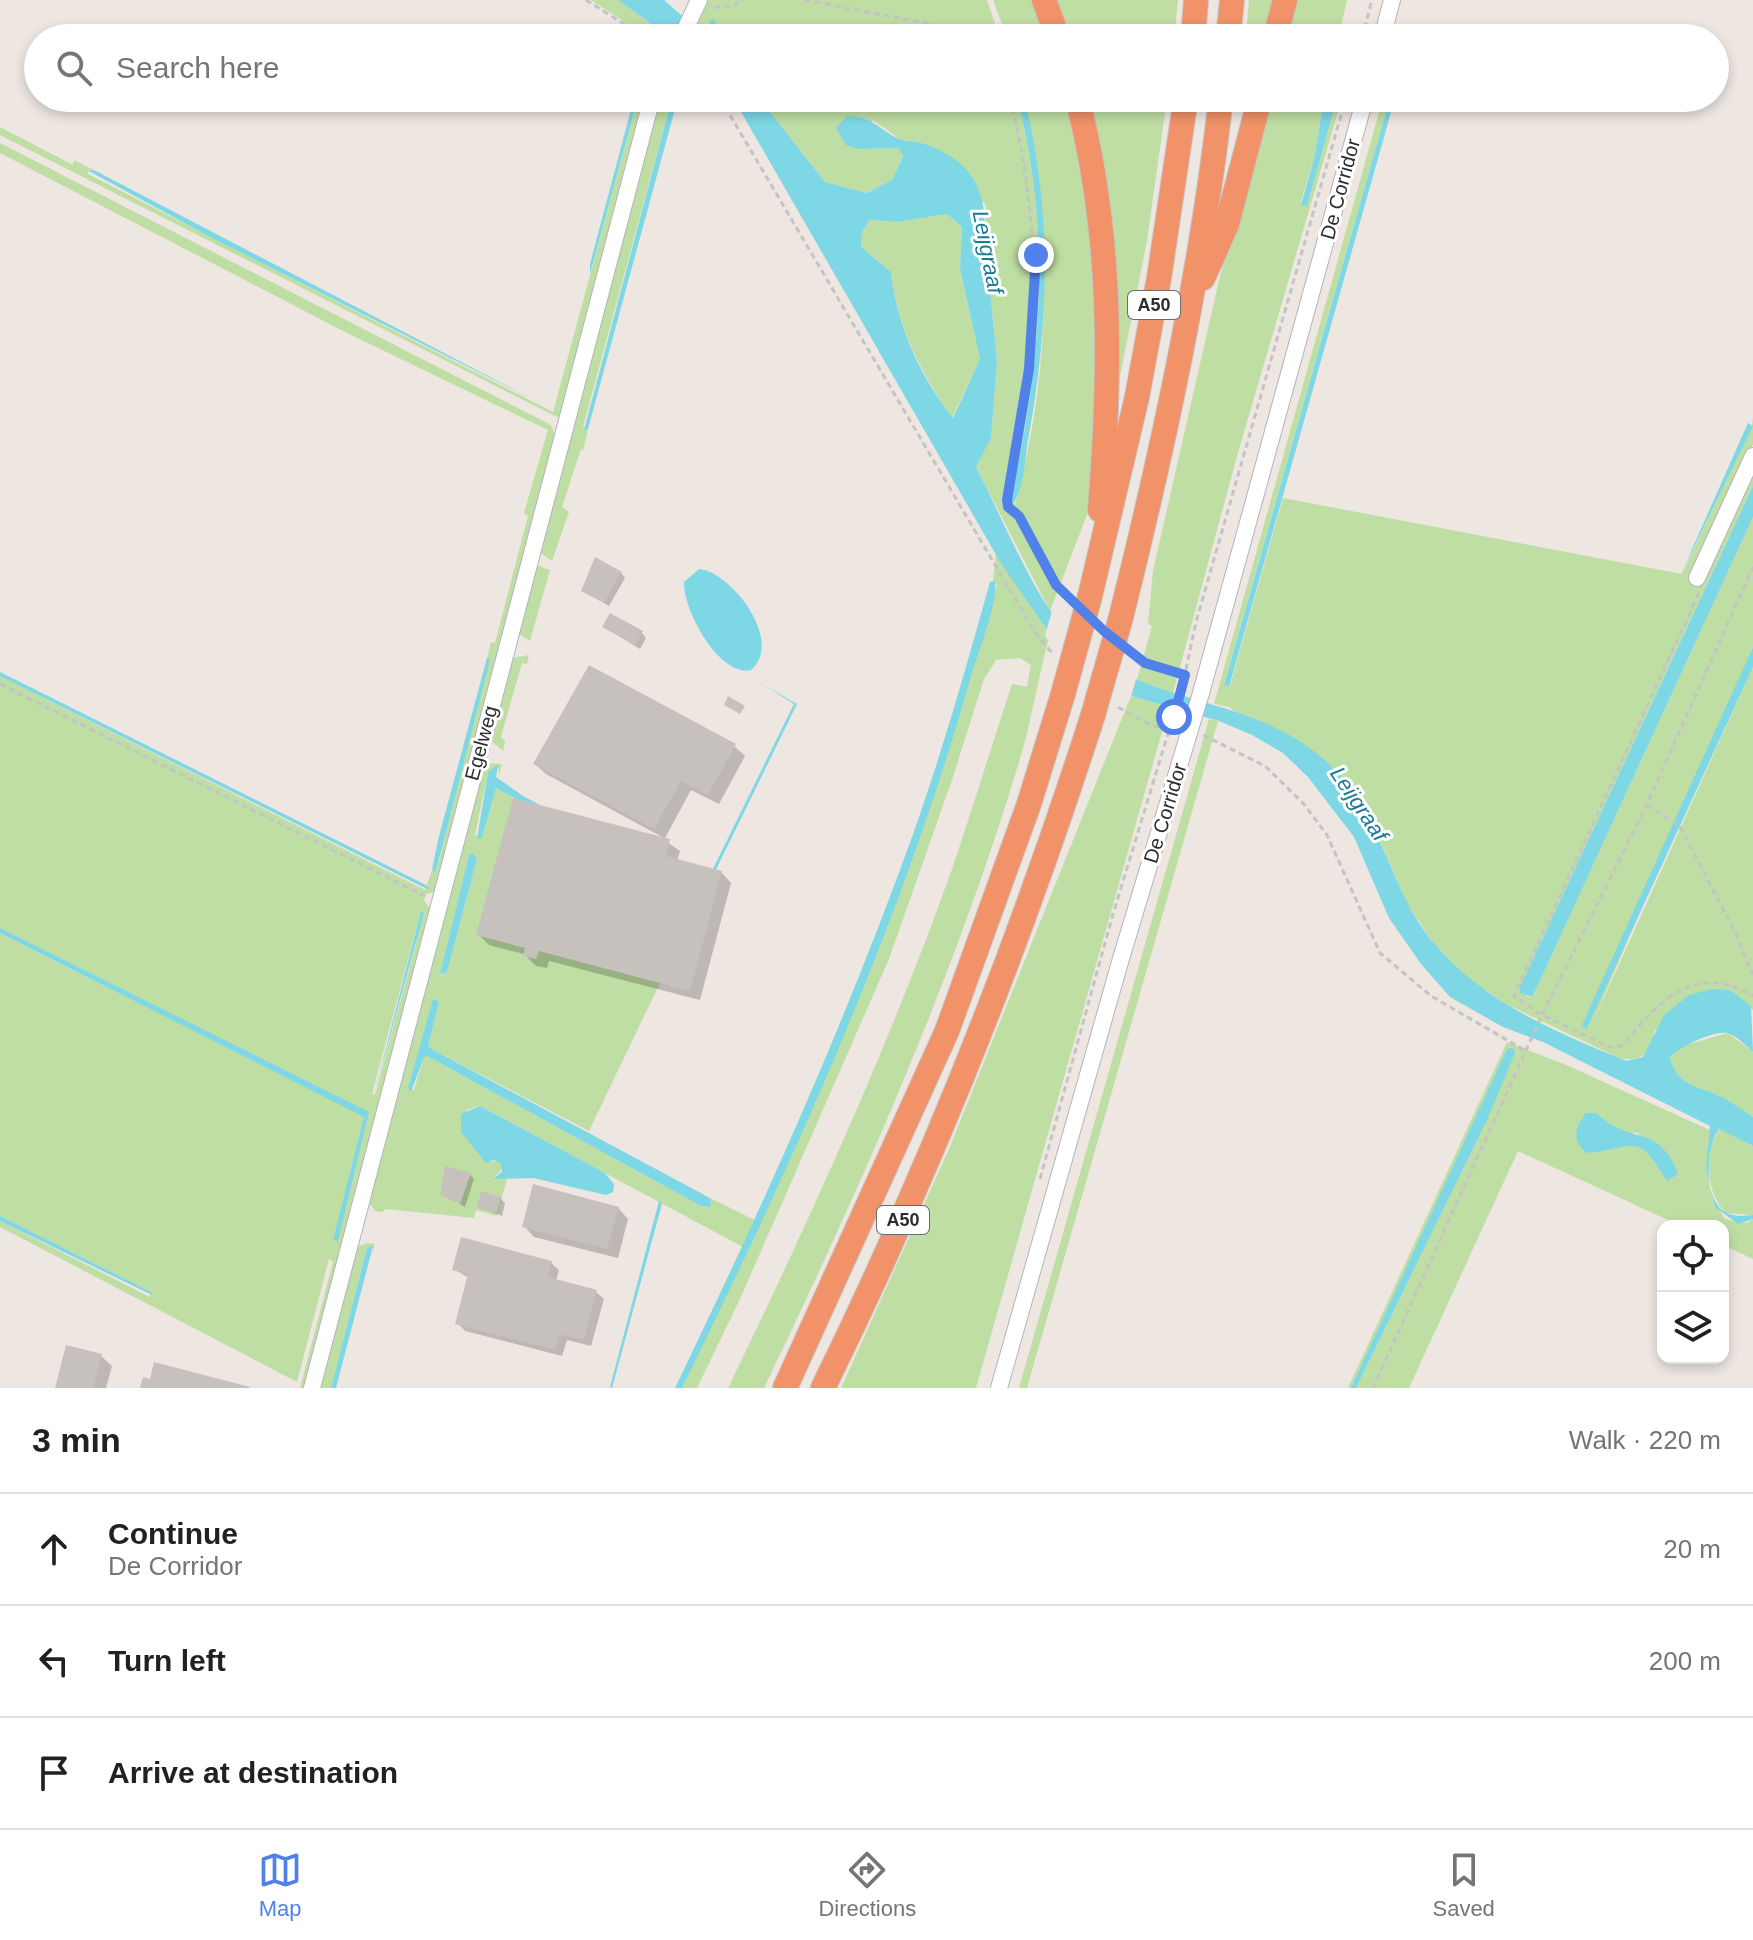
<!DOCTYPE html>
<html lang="en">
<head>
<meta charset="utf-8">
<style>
	:root { --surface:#fff; --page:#f2f2f2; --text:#202124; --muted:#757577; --line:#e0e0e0; --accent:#5081eb }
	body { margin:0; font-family:Arial,sans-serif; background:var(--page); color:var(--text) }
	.controls { position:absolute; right:24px; bottom:24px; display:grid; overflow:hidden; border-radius:16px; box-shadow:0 4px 12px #0003 }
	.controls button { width:72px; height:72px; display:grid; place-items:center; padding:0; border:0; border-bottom:2px solid var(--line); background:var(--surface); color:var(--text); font:40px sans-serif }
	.stop { position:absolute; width:24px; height:24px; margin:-18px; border:6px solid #5081eb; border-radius:50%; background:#fff }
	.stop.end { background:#5081eb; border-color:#fff; box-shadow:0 2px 8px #0008 }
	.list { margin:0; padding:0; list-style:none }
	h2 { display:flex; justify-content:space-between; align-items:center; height:104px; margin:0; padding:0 32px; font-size:34px }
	h2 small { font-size:26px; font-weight:400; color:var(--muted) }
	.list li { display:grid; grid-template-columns:52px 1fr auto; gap:24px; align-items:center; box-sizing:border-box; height:112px; padding:0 32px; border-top:2px solid var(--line) }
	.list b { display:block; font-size:30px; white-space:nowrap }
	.list p { margin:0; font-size:26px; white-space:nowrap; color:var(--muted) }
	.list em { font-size:26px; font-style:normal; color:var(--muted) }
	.icon { flex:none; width:44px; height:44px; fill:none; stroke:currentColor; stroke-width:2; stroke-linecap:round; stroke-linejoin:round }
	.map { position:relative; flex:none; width:1753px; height:1388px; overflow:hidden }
	.search { position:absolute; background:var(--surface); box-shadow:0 4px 12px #0003; left:24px; right:24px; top:24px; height:88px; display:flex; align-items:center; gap:20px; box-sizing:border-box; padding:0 28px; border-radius:44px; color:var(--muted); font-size:30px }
	.sheet { height:440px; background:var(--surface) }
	nav { display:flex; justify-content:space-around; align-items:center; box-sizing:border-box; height:112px; border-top:2px solid var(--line); background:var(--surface); font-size:22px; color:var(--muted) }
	nav a { display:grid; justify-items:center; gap:4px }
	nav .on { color:var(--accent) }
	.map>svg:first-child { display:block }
	.green { fill:#bfdea3; fill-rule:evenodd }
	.water { fill:#7ed7e5; fill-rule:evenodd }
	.pier { fill:#ede6e1 }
	.shadow { fill:#0003 }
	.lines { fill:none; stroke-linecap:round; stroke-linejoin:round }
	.stream { stroke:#7ed7e5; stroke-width:5 }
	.building { fill:#c6c1bc }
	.minor-casing { stroke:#b1b4bc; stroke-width:18 }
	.highway-casing { stroke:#c4c4c4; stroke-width:26 }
	.path { stroke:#c4c4c4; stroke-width:3; stroke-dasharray:6 4; stroke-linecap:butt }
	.minor { stroke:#fff; stroke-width:16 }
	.highway { stroke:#f19268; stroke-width:24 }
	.highway-bridge-casing { stroke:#c4c4c4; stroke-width:26; stroke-linecap:butt }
	.highway-bridge { stroke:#f19268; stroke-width:24 }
	.route { stroke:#5081eb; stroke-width:10 }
	.labels { text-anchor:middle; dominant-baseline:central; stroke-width:6; stroke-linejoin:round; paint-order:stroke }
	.shield { fill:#fff; stroke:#6c6c6c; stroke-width:2 }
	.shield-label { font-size:18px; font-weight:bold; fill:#2d2d2d }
	.street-label { font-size:20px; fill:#2d2d2d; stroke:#fff }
	.water-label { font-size:22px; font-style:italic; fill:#197a94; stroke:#fff }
</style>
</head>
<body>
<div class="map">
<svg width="1753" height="1388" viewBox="0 0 1753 1388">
	<rect width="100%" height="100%" fill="#ede6e1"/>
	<g class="green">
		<polygon points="591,0 618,0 671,38 649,38"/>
		<polygon points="704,0 987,0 1000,38 881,38 839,31 824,38 707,38 694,27"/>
		<polygon points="993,0 1037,0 1051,38 1007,38"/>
		<polygon points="1049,0 1178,0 1174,38 1064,38"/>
		<polygon points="1249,0 1278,0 1267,38 1246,38"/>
		<polygon points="1291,0 1347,0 1338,38 1281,38"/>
		<polygon points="638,98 646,98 563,414 557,417 0,135 0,127 73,165 74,160 94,170 88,169 88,174 553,412"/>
		<polygon points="658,98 672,98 583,427 588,429 583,451 581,449 562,507 569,512 552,561 536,550"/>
		<path d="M759 98H1017C1052 229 1042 369 1010 499L1015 504C1052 370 1052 233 1024 98H1070L1095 216 1097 459 1088 512 1050 611 976 467 991 438 997 362 984 227 986 205 921 143 901 140 873 120 859 149 898 148 903 155 892 180 865 193 825 182Z"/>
		<polygon points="1082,98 1167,98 1147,241 1116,396"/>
		<polygon points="1265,98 1324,98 1315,155 1301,201 1307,205 1337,98 1342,98 1237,456 1173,693 1137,680 1152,626 1148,624 1153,571 1220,276"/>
		<path d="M1383 98H1390L1224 684 1230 686 1283 498 1682 574 1752 426 1753 417V444L1693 576 1753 464V486L1520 987 1527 997H1532L1538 985 1753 517V647L1590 1029 1753 667V1010L1730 990 1654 1031C1653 1055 1636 1065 1615 1056L1508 1005 1463 975 1439 951 1407 904 1371 819 1229 707 1214 704Z"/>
		<path d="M0 143 551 425 556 438 437 891 426 894 424 900 432 912 307 1388H300L333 1262 329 1259 297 1382 0 1227V1221L150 1297 151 1292 0 1216V933L365 1117 334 1240 367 1112 0 928V676L425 890 432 870H437L491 642 495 643 528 516 524 513 548 430 345 332 0 153ZM421 911 416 944 375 1095 372 1094Z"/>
		<path d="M947 214 962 227 960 270 980 359 952 418C920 370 898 330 891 272L861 247 862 232 870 220 896 222Z"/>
		<path d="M996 554 1050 634C1039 673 1033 713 1022 752 957 971 863 1182 764 1388H728C810 1219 889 1046 952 869 973 807 992 745 1012 684L1027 687 1031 665 1020 658 996 660 984 679 953 777 889 959 740 1299 697 1388H682C763 1221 839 1053 904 879 940 782 969 684 997 585L993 581Z"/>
		<polygon points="533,564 550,570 530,641 515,631"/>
		<polygon points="529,655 527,664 522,663 501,737 505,741 503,751 487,737 507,659"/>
		<polygon points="1131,696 1169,707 976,1388 841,1388 949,1149"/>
		<polygon points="1209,719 1218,721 1027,1388 1019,1388"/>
		<path d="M482 763 502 764 498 779 499 769 488 772 475 835 482 838 496 788 702 895 589 1131 428 1047 439 1002 433 1000 408 1089 414 1090 424 1056H427L701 1206 711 1207 710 1198 755 1220 743 1247 480 1106 466 1110 486 1162 499 1161 503 1168 494 1178 507 1179 497 1216 476 1210 474 1218 386 1209 382 1212 375 1211 366 1199ZM469 855 477 859 447 972 440 976Z"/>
		<path d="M1728 1033 1753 1052V1117C1741 1109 1727 1098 1713 1093 1692 1085 1677 1083 1670 1058L1682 1046Z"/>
		<path d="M1507 1042 1564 1064 1712 1131C1706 1172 1703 1183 1725 1219L1747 1223 1753 1219V1259L1723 1245V1226H1681L1518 1151 1409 1388H1356L1486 1122 1447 1186 1351 1388H1348ZM1597 1113C1610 1126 1620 1132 1638 1133L1667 1180C1635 1129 1634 1149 1587 1153Z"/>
		<path d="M1720 1129 1753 1146V1215L1726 1213C1706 1195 1703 1150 1720 1129Z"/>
		<polygon points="367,1243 374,1244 374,1249 367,1248 331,1388 316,1388 353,1249"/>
	</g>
	<g class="water">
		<polygon points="618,0 664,0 707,38 671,38"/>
		<polygon points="634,98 638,98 590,274 590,264"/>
		<polygon points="672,98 678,98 588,429 584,430"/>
		<path d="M733 98H759L825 182 866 193 892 180 903 156 898 148 859 149 846 145 836 128 847 116C872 115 881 132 902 140 908 142 915 141 921 143 962 155 987 183 984 227L997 362 991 438 976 467C1001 515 1037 605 1074 640 1149 710 1255 692 1331 766 1371 805 1383 854 1407 902 1449 987 1544 1028 1627 1061L1643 1057 1664 1015 1689 995 1712 989 1730 990 1751 1006 1753 1052C1746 1046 1736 1035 1727 1033 1714 1030 1676 1048 1670 1058 1677 1083 1692 1085 1713 1093 1727 1098 1741 1109 1753 1117V1146L1719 1129C1705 1147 1703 1202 1727 1213 1736 1217 1744 1216 1753 1215V1219L1738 1224 1715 1207 1706 1169 1710 1126 1543 1042 1503 1027 1450 997 1421 964 1389 918 1354 837 1308 777 1283 753 1252 735 1219 721 1131 696 1050 634 1002 565ZM947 214 962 227 960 269 980 359 953 418C919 375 897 325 891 272L861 247 862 232 870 220 896 222Z"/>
		<path d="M1017 98H1024C1053 210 1049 327 1028 440 1025 460 1024 488 1013 504L1010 499C1042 369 1052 229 1017 98Z"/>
		<polygon points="1324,98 1337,98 1307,206 1301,205 1315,155"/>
		<polygon points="1390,98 1395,98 1229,687 1224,685"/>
		<polygon points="87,170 94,170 534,400 214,239"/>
		<polygon points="1748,423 1753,426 1681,574"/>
		<polygon points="1753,486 1753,517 1538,985 1532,997 1520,993 1520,987"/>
		<path d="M699 569C730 571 785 641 751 670 719 677 683 610 684 582Z"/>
		<path d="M995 581C999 602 976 657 970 680 900 926 794 1160 682 1388H675C762 1208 844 1026 912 837 942 753 966 668 990 582Z"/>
		<polygon points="1753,647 1753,667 1586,1030 1582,1025"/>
		<polygon points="487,658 490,660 436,871 432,870 438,840"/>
		<polygon points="0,672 426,885 429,890 0,676"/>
		<polygon points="757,681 797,704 704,894 702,891 794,704"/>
		<polygon points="498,765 496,777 523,796 687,883 683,887 496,788 482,838 477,839 488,772"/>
		<polygon points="473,853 477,859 447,972 440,975 469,855"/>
		<polygon points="421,911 424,913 374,1095"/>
		<polygon points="0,928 369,1112 338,1241 333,1240 364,1117 0,933"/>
		<polygon points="433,999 439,1002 428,1047 710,1198 711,1207 701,1206 427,1056 424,1057 411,1092 408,1088"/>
		<polygon points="1513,1048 1515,1053 1486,1122 1356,1388 1351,1388 1507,1049"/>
		<polygon points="480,1106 605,1173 614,1184 613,1192 606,1195 533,1178 493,1179 502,1172 501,1164 494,1160 486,1163 461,1132 461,1114"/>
		<path d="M1586 1113H1597C1629 1146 1659 1122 1678 1174L1667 1181C1636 1129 1634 1149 1587 1153 1571 1141 1575 1127 1586 1113Z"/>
		<polygon points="659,1201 662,1204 612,1388 610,1387"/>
		<polygon points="0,1216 151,1292 152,1295 0,1221"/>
		<polygon points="373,1246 336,1388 331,1388 367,1248"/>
	</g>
	<polygon class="pier" points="1053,608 1095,655 1137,676 1130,700 1078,674 1053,650 1045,635"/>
	<g class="shadow">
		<polygon points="621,573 625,578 609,606 583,591"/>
		<polygon points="604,627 642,633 646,638 640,649"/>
		<polygon points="734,746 745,756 719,804 691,790 664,840 680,851 677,861 721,872 731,883 700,1000 549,961 547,968 536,966 524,954 489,945 478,934 664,838 546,774 535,764"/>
		<polygon points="470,1175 474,1179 465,1207 442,1194"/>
		<polygon points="500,1198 505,1203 502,1216 480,1207"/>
		<polygon points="618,1208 628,1219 618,1258 534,1237 524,1226"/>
		<polygon points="551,1263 559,1270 556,1281 596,1292 604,1299 591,1346 567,1340 562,1356 465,1331 458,1323 469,1278 454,1269"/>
		<polygon points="101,1356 112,1366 106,1388 57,1388"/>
	</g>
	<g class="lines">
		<polyline class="stream" points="703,38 713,22"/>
	</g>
	<g class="building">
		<polygon points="595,557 622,572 604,603 581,591"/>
		<polygon points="610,613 643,631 635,645 602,627"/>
		<polygon points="589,665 736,744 708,795 681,781 654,829 533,764"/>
		<polygon points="728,696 745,706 740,714 724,705"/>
		<polygon points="513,798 670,839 666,856 722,871 690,991 539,951 536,959 523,956 525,948 476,935"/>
		<polygon points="445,1166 471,1173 460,1204 440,1195"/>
		<polygon points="533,1184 619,1207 607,1249 522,1227"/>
		<polygon points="481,1191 501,1197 497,1213 477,1208"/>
		<polygon points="461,1237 552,1261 548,1277 597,1290 584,1340 559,1334 555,1350 455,1324 468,1274 452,1270"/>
		<polygon points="66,1345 102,1354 93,1388 55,1388"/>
		<polygon points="154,1362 250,1387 250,1388 140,1388 143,1377 150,1379"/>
	</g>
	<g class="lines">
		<defs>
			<g id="minor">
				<polyline points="681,38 699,0"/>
				<polyline points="1382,38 1392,0"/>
				<polyline points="1697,578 1753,456"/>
				<polyline points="312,1388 652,98"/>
				<polyline points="999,1388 1120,962 1201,693 1365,98"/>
			</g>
			<g id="highway">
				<polyline points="1044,0 1058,38"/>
				<polyline points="1193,38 1196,0"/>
				<polyline points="1228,38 1232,0"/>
				<polyline points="1275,38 1285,0"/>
				<path d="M1077 98C1113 235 1111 370 1100 510"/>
				<polyline points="1203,278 1227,224 1260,98"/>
				<polyline points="1090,596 1137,397 1159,278 1186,98"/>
				<path d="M1120 621C1163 449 1201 275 1221 98"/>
				<polyline points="785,1388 947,1031 1029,804 1063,694"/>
				<path d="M823 1388C930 1170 1019 946 1093 715"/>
			</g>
		</defs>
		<use href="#minor" class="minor-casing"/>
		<use href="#highway" class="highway-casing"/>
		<g class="path">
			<polyline points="586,0 646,38"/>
			<polyline points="805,0 968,31 971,38"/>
			<polyline points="714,7 732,6 744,0"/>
			<polyline points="1362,38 1372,0"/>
			<polyline points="720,98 1034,631 1053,654"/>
			<path d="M1010 98C1045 238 1038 360 1007 500L1056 585 1069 597"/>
			<path d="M1699 593 1514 996 1542 1015 1610 1047 1622 1046C1659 1002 1694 960 1753 996"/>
			<polyline points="1132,653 1145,663 1185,675"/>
			<polyline points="0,684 425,896"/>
			<polyline points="1118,707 1153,726 1169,727"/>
			<polyline points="1203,735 1265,766 1303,803 1327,835 1380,953 1431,996 1526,1051"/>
			<polyline points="1647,804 1681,828 1735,932 1753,975"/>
			<polyline points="1040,1179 1113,914 1182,688 1196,622 1346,98"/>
			<polyline points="1373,1388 1542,1015 1647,804 1753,567"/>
		</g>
		<use href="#minor" class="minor"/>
		<use href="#highway" class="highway"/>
		<defs>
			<g id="highway-bridge">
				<polyline points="1063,694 1090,596"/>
				<polyline points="1093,715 1120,621"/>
			</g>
		</defs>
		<use href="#highway-bridge" class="highway-bridge-casing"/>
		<use href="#highway-bridge" class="highway-bridge"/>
	</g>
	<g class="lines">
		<polyline class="route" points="1036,255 1029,369 1007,500 1008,507 1019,516 1056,585 1104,631 1145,663 1185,675 1174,717"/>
	</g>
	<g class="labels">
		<g class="shield">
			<rect x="1128" y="291" width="52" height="28" rx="6"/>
			<rect x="877" y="1206" width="52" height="28" rx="6"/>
		</g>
		<g class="shield-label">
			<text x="1154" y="305">A50</text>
			<text x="903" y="1220">A50</text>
		</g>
		<g class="street-label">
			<text transform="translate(1340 189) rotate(-75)">De Corridor</text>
			<text transform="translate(481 743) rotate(-75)">Egelweg</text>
			<text transform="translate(1165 813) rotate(-73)">De Corridor</text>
		</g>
		<g class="water-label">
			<text transform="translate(988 252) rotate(79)">Leijgraaf</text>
			<text transform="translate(1359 804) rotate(56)">Leijgraaf</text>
		</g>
	</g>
</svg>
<div class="controls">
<button><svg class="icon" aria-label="locate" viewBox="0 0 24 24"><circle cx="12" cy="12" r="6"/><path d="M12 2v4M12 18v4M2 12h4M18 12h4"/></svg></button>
<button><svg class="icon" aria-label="layers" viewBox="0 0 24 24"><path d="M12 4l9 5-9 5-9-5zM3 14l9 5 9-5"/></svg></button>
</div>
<div class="stop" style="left:1174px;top:717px"></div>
<div class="stop end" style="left:1036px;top:255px"></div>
<div class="search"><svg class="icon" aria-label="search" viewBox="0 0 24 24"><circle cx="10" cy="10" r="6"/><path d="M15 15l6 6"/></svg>Search here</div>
</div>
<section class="sheet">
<h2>3 min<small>Walk · 220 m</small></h2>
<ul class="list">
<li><svg class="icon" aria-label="ahead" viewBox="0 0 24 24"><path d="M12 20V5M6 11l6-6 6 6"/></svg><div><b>Continue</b><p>De Corridor</p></div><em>20 m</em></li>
<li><svg class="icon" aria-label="left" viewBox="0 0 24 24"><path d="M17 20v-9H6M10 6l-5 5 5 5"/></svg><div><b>Turn left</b></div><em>200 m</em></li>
<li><svg class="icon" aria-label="arrive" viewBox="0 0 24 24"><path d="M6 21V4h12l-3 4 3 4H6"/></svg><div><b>Arrive at destination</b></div></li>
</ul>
</section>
<nav>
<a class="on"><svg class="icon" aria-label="map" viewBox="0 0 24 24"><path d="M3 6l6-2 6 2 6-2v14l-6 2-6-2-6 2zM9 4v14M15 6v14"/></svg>Map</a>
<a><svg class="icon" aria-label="directions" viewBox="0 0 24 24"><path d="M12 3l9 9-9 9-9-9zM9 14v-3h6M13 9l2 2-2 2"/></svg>Directions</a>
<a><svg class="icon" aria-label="saved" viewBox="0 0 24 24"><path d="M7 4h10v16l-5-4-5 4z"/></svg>Saved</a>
</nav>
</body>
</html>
